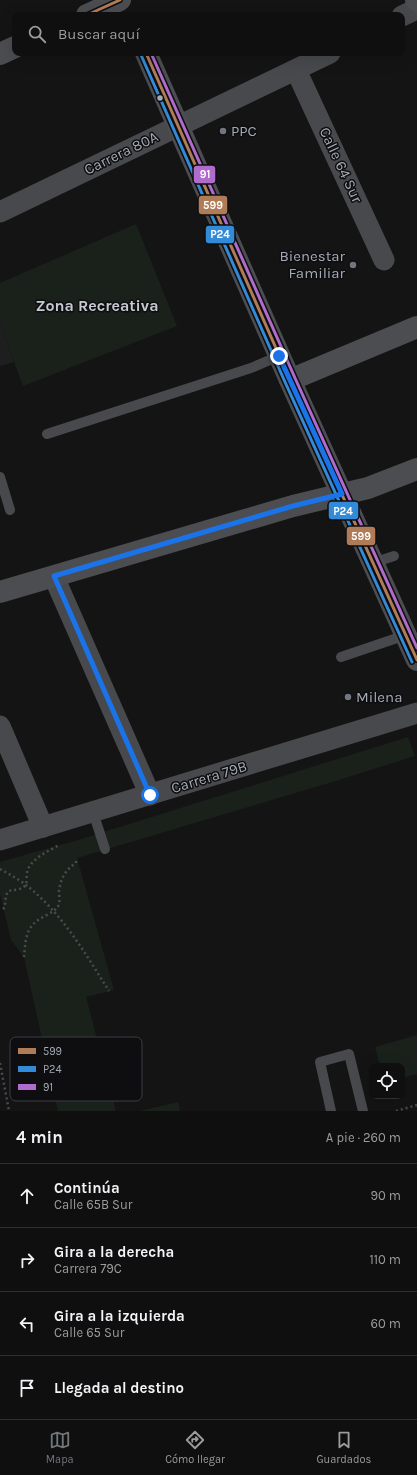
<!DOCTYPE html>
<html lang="es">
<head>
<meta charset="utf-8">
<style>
	:root { --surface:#0f0f0f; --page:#1d1d1d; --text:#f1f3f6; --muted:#9b9c9e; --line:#2f2f2f; --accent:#72767d }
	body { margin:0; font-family:Karla,sans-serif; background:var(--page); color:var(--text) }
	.controls { position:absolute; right:12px; bottom:12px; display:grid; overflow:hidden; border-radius:8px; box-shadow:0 4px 16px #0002 }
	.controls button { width:36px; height:36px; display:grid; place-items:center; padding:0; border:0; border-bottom:1px solid var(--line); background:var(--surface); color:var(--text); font:20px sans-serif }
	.stop { position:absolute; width:12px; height:12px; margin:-9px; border:3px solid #1a73e8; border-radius:50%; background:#fff }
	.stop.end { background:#1a73e8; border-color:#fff; box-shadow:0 1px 4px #0008 }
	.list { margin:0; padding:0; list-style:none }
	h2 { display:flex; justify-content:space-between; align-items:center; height:52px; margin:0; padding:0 16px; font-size:17px }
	h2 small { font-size:13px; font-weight:400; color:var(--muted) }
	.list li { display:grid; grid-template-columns:26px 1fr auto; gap:12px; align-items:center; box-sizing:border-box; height:64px; padding:0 16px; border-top:1px solid var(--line) }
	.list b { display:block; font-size:15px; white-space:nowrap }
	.list p { margin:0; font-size:13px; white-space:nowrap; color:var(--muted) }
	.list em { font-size:13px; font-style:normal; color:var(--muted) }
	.icon { flex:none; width:22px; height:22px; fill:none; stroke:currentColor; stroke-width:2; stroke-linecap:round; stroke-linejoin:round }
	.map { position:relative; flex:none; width:417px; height:1111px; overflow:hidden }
	.search { position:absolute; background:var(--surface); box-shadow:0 4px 16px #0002; left:12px; right:12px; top:12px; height:44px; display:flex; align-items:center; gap:10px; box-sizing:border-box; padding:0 14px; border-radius:8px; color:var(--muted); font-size:15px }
	.sheet { height:308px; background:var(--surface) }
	nav { display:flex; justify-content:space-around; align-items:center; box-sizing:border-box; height:56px; border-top:1px solid var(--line); background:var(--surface); font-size:11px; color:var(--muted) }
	nav a { display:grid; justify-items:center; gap:2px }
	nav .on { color:var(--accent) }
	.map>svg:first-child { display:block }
	.built { fill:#1e1e20 }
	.green { fill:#1a211b }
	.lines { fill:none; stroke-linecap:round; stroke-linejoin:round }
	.path { stroke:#4a4b4f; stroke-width:2.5; stroke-dasharray:2 3; stroke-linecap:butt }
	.lane { stroke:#48494d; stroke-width:10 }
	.street { stroke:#48494d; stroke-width:21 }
	.secondary { stroke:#4c4d51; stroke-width:22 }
	.bus-1-casing { stroke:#0e0e10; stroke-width:6 }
	.bus-2-casing { stroke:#0e0e10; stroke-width:6 }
	.bus-3-casing { stroke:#0e0e10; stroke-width:6 }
	.bus-1 { stroke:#b07c57; stroke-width:3 }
	.bus-2 { stroke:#338bd7; stroke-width:3 }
	.bus-3 { stroke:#b06ccc; stroke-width:3 }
	.route { stroke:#1a73e8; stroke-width:5 }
	.bus-dot { fill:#a4aab5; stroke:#0e0e10; stroke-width:1.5 }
	.poi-dot { fill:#72767d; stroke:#0e0e10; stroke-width:1.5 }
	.labels { text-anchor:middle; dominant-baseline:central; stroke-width:3; stroke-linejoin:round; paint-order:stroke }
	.poi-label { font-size:15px; fill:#a4aab5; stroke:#0e0e10; text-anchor:start }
	.street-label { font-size:15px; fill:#a4aab5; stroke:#0e0e10 }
	.neighbourhood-label { font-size:16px; font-weight:bold; fill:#c5c9d1; stroke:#0e0e10 }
	.key { fill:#0e0e10; stroke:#3b3d42; stroke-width:1 }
	.key-label { font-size:11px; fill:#a4aab5 }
	.line-badge { stroke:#0e0e10; stroke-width:1.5 }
	.badge-label { font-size:11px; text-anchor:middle; font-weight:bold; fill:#fff }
</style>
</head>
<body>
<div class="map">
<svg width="417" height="1111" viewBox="0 0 417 1111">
	<rect width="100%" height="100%" fill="#141414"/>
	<polygon class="built" points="0,323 14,362 0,366"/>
	<g class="green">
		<polygon points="136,224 177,326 23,386 0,323 0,283"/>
		<polygon points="408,737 415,756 329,783 77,858 114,990 86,997 116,1111 58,1111 24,957 11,940 0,894 0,862 78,840"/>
		<polygon points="417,1035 417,1074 402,1078 402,1066 380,1066 375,1047"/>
		<polygon points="178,1102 180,1111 140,1111"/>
	</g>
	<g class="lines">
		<g class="path">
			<path d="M0 869C9 874 18 879 26 885 62 913 85 953 109 991"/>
			<path d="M3 909 5 907C5 881 15 896 26 885 27 880 26 874 28 869 34 857 49 851 59 845"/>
			<path d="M24 957C25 948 25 935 31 927 37 917 57 913 59 904 60 900 59 895 59 891 61 878 65 870 76 863V858"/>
			<polyline points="0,1063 9,1111"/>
			<polyline points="396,1111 417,1105"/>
		</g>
		<g class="lane">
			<polyline points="47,434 251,368 279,356"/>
			<polyline points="0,477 10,510"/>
			<polyline points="373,563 394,556"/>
			<polyline points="341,657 406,635"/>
			<polyline points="93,812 105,849"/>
			<polyline points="331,1111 320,1062 349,1054 363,1111"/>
		</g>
		<g class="street">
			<polyline points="402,16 417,9"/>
			<polyline points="296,70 384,260"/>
			<polyline points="0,212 330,53"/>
			<polyline points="54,577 150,795"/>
			<polyline points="0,726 43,827"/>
			<polyline points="0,840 417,713"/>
		</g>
		<g class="secondary">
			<polyline points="416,0 417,1"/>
			<polyline points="87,15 120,0"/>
			<polyline points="146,53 290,380 417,660"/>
			<polyline points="0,54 15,47"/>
			<polyline points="290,380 417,327"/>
			<polyline points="0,592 293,506 368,488 417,469"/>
		</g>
		<defs>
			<g id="bus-1">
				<polyline points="87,15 120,0"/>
				<polyline points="146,53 290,380 417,660"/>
			</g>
			<polyline id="bus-2" points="141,55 285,382 412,662"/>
			<polyline id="bus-3" points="151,53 295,378 417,648"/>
		</defs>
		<use href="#bus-1" class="bus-1-casing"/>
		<use href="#bus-2" class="bus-2-casing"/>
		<use href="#bus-3" class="bus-3-casing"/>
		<use href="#bus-1" class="bus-1"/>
		<use href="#bus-2" class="bus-2"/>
		<use href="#bus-3" class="bus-3"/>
	</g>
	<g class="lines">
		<polyline class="route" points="150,795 54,576 293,506 342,494 279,356"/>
	</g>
	<circle class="bus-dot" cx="160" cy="98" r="3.5"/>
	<g class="poi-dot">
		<circle cx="223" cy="131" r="4"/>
		<circle cx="353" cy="265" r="4"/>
		<circle cx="348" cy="697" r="4"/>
	</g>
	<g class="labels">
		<g class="poi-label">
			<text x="231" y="131">PPC</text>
			<text x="345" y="256" text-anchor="end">Bienestar<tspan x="345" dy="17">Familiar</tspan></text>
			<text x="356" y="697">Milena</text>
		</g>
		<g class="street-label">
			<text transform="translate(121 153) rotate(-26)">Carrera 80A</text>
			<text transform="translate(341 165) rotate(65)">Calle 64 Sur</text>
			<text transform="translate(209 777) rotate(-17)">Carrera 79B</text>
		</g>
		<g class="neighbourhood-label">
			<text x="97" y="305">Zona Recreativa</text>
		</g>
	</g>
	<rect x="10" y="1037" width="132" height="64" rx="6" class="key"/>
	<rect x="18" y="1048" width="18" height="6" fill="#b07c57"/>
	<rect x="18" y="1066" width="18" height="6" fill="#338bd7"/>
	<rect x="18" y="1084" width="18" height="6" fill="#b06ccc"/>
	<g class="key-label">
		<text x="43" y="1055">599</text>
		<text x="43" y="1073">P24</text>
		<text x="43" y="1091">91</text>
	</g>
	<g class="line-badge">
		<rect x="193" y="165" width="23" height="19" rx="4" fill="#b06ccc"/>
		<rect x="198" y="195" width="30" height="20" rx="4" fill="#b07c57"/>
		<rect x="205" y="225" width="30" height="19" rx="4" fill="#338bd7"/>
		<rect x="328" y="501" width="31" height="19" rx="4" fill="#338bd7"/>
		<rect x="346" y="526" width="30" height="20" rx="4" fill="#b07c57"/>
	</g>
	<g class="badge-label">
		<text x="205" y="178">91</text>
		<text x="213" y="209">599</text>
		<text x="220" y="238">P24</text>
		<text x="343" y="515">P24</text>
		<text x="361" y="540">599</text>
	</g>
</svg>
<div class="controls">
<button><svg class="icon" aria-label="locate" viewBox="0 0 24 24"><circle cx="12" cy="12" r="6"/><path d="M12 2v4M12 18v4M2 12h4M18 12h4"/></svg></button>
</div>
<div class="stop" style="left:150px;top:795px"></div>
<div class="stop end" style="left:279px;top:356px"></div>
<div class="search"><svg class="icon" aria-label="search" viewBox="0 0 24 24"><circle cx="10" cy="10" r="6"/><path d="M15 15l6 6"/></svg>Buscar aquí</div>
</div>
<section class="sheet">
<h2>4 min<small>A pie · 260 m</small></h2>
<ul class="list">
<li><svg class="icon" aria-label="ahead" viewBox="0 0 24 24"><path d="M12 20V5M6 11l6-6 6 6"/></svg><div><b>Continúa</b><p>Calle 65B Sur</p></div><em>90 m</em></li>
<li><svg class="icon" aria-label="right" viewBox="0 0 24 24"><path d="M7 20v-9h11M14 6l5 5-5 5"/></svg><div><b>Gira a la derecha</b><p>Carrera 79C</p></div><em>110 m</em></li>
<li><svg class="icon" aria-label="left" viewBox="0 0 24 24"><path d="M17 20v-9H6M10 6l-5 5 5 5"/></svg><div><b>Gira a la izquierda</b><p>Calle 65 Sur</p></div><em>60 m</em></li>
<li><svg class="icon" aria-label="arrive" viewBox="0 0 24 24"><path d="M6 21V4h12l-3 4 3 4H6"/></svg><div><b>Llegada al destino</b></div></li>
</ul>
</section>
<nav>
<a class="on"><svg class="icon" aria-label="map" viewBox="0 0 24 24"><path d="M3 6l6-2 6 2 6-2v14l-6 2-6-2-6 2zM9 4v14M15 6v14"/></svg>Mapa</a>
<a><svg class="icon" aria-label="directions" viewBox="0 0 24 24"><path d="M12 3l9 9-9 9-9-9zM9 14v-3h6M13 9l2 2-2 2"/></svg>Cómo llegar</a>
<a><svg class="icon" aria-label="saved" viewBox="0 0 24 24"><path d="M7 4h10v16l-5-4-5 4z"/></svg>Guardados</a>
</nav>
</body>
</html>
